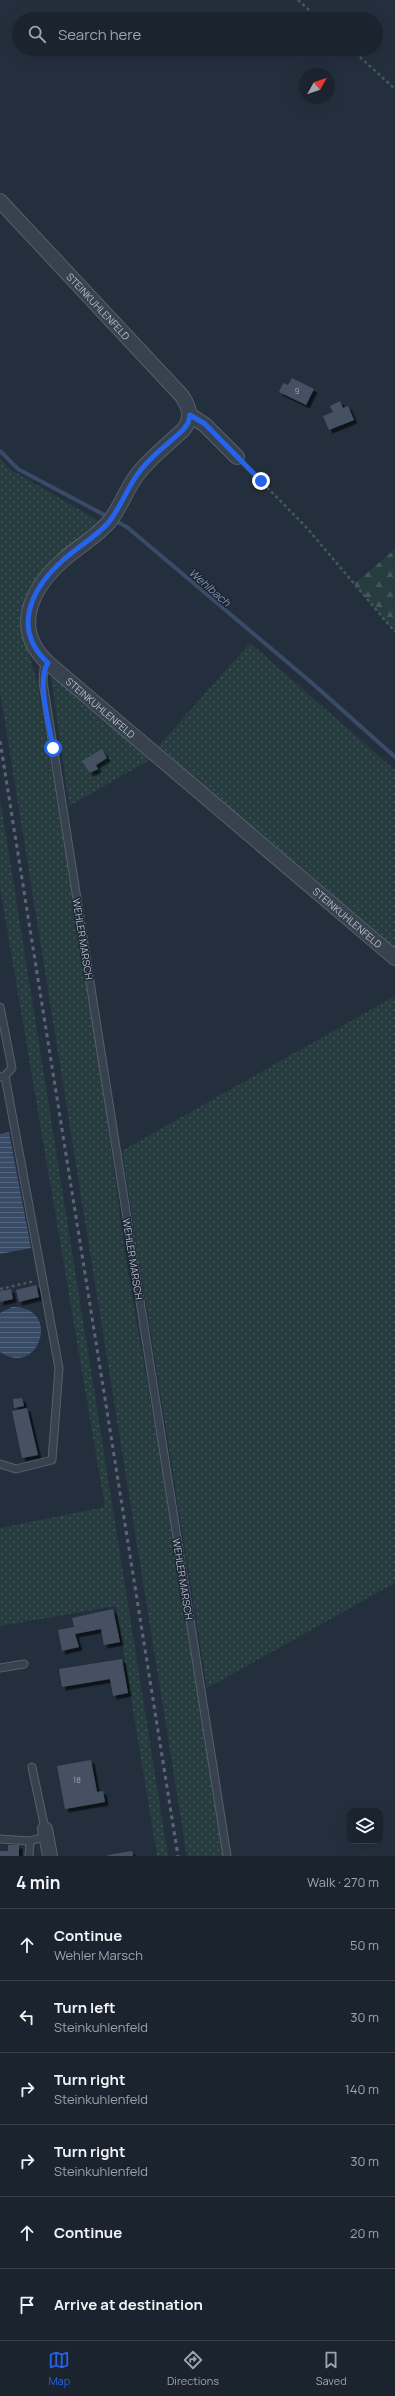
<!DOCTYPE html>
<html lang="en">
<head>
<meta charset="utf-8">
<style>
	:root { --surface:#1b232e; --page:#242b36; --text:#f1f3f6; --muted:#a0a4aa; --line:#39404a; --accent:#2563eb }
	body { margin:0; font-family:Manrope,sans-serif; background:var(--page); color:var(--text) }
	.controls { position:absolute; right:12px; bottom:12px; display:grid; overflow:hidden; border-radius:8px; box-shadow:0 4px 16px #0002 }
	.controls button { width:36px; height:36px; display:grid; place-items:center; padding:0; border:0; border-bottom:1px solid var(--line); background:var(--surface); color:var(--text); font:20px sans-serif }
	.compass { position:absolute; left:299px; top:68px; width:36px; height:36px; border-radius:50%; background:var(--surface); box-shadow:0 4px 16px #0002; rotate:50deg }
	.stop { position:absolute; width:12px; height:12px; margin:-9px; border:3px solid #2563eb; border-radius:50%; background:#fff }
	.stop.end { background:#2563eb; border-color:#fff; box-shadow:0 1px 4px #0008 }
	.list { margin:0; padding:0; list-style:none }
	h2 { display:flex; justify-content:space-between; align-items:center; height:52px; margin:0; padding:0 16px; font-size:17px }
	h2 small { font-size:13px; font-weight:400; color:var(--muted) }
	.list li { display:grid; grid-template-columns:26px 1fr auto; gap:12px; align-items:center; box-sizing:border-box; height:72px; padding:0 16px; border-top:1px solid var(--line) }
	.list b { display:block; font-size:15px; white-space:nowrap }
	.list p { margin:0; font-size:13px; white-space:nowrap; color:var(--muted) }
	.list em { font-size:13px; font-style:normal; color:var(--muted) }
	.icon { flex:none; width:22px; height:22px; fill:none; stroke:currentColor; stroke-width:2; stroke-linecap:round; stroke-linejoin:round }
	.map { position:relative; flex:none; width:395px; height:1856px; overflow:hidden }
	.search { position:absolute; background:var(--surface); box-shadow:0 4px 16px #0002; left:12px; right:12px; top:12px; height:44px; display:flex; align-items:center; gap:10px; box-sizing:border-box; padding:0 14px; border-radius:22px; color:var(--muted); font-size:15px }
	.sheet { height:484px; background:var(--surface) }
	nav { display:flex; justify-content:space-around; align-items:center; box-sizing:border-box; height:56px; border-top:1px solid var(--line); background:var(--surface); font-size:11px; color:var(--muted) }
	nav a { display:grid; justify-items:center; gap:2px }
	nav .on { color:var(--accent) }
	.map>svg:first-child { display:block }
	.grass { fill:url(#grass-dots) }
	.forest { fill:url(#forest-firs) }
	.water { fill:url(#water-rules) }
	.lines { fill:none; stroke-linecap:round; stroke-linejoin:round }
	.stream { stroke:#394c67; stroke-width:4 }
	.building { fill:#455162; filter:url(#shadow) }
	.service-casing { stroke:#565f6c; stroke-width:9 }
	.minor-casing { stroke:#565f6c; stroke-width:16 }
	.path { stroke:#44595c; stroke-width:2.5; stroke-dasharray:3 3; stroke-linecap:butt }
	.service { stroke:#38414e; stroke-width:7 }
	.minor { stroke:#38414e; stroke-width:14 }
	.rail { stroke:#5a6575; stroke-width:3; stroke-dasharray:4 4; stroke-linecap:butt }
	.route { stroke:#2563eb; stroke-width:5 }
	.labels { text-anchor:middle; dominant-baseline:central; stroke-width:3; stroke-linejoin:round; paint-order:stroke }
	.number-label { font-size:8px; fill:#98a1af }
	.street-label { font-size:10px; fill:#b4bcc9; stroke:#1d2633 }
	.water-label { font-size:11px; font-style:italic; fill:#7c92b1; stroke:#1d2633 }
</style>
</head>
<body>
<div class="map">
<svg width="395" height="1856" viewBox="0 0 395 1856">
	<defs>
		<pattern id="grass-dots" width="8" height="8" patternUnits="userSpaceOnUse"><rect width="8" height="8" fill="#263c3f"/><path d="M2 2h.1M6 6h.1" fill="none" stroke="#435659" stroke-width="1.8" stroke-linecap="round"/></pattern>
		<pattern id="forest-firs" width="22" height="20" patternUnits="userSpaceOnUse"><rect width="22" height="20" fill="#263c3f"/><path d="M5 1l3.5 6h-7zM16 11l3.5 6h-7z" fill="#435659"/></pattern>
		<pattern id="water-rules" width="6" height="5" patternUnits="userSpaceOnUse"><rect width="6" height="5" fill="#394c67"/><path d="M0 2.5h6" fill="none" stroke="#53647b"/></pattern>
		<filter id="shadow"><feDropShadow dx="3.5" dy="3.5" stdDeviation="0" flood-color="#0009"/></filter>
	</defs>
	<rect width="100%" height="100%" fill="#242f3e"/>
	<g class="grass">
		<polygon points="0,458 10,469 100,522 55,558 29,592 22,609 23,633 38,686 96,1040 127,1267 156,1433 223,1856 187,1856 0,691"/>
		<polygon points="250,643 395,770 395,953 153,752"/>
		<polygon points="51,674 151,759 69,806"/>
		<polygon points="0,798 168,1856 157,1856 116,1606 0,1626 0,1528 105,1507 0,887"/>
		<polygon points="395,996 395,1583 207,1688 122,1151"/>
	</g>
	<polygon class="forest" points="395,549 395,632 354,584"/>
	<g class="water">
		<polygon points="9,1132 31,1248 0,1254 0,1134"/>
		<path d="M12 1307C63 1306 39 1379 0 1352V1313Z"/>
	</g>
	<g class="lines">
		<polyline class="stream" points="0,451 18,469 127,527 312,683 395,757"/>
	</g>
	<g class="building">
		<polygon points="292,378 314,389 306,405 279,392 283,383 288,385"/>
		<polygon points="340,401 343,408 348,406 354,420 329,430 323,416 333,412 330,406"/>
		<polygon points="102,749 107,758 96,765 98,769 90,773 82,761"/>
		<polygon points="36,1285 39,1297 19,1302 16,1290"/>
		<polygon points="11,1289 13,1299 0,1302 0,1291"/>
		<polygon points="22,1398 24,1406 14,1408 13,1399"/>
		<polygon points="27,1408 38,1455 22,1458 12,1411"/>
		<polygon points="113,1609 120,1642 104,1645 101,1629 75,1634 79,1647 62,1651 58,1630 74,1627 72,1618"/>
		<polygon points="122,1659 128,1693 113,1696 110,1679 62,1687 59,1669"/>
		<polygon points="91,1760 97,1792 103,1791 105,1802 65,1809 57,1766"/>
		<polygon points="8,1845 19,1845 19,1856 0,1856 0,1851 8,1851"/>
		<polygon points="132,1851 133,1856 108,1856 108,1855"/>
	</g>
	<g class="lines">
		<defs>
			<g id="service">
				<polyline points="48,663 44,668 43,682 227,1856"/>
				<polyline points="0,1007 12,1068 5,1076"/>
				<polyline points="0,1077 5,1076 59,1368 52,1460 16,1469 0,1464"/>
				<polyline points="0,1668 24,1664"/>
				<polyline points="32,1767 45,1829"/>
				<polyline points="0,1839 30,1841 29,1856"/>
				<polyline points="30,1841 47,1836"/>
			</g>
			<g id="minor">
				<path id="s1" d="M0 201 182 396C190 409 193 418 183 430 167 445 150 458 137 475 126 490 120 508 109 522 96 537 76 548 62 561 30 590 12 630 48 663L395 958"/>
				<polyline points="190,415 205,425 237,457"/>
				<polyline points="45,1829 50,1856"/>
			</g>
		</defs>
		<use href="#service" class="service-casing"/>
		<use href="#minor" class="minor-casing"/>
		<g class="path">
			<polyline points="298,0 319,19"/>
			<polyline points="351,49 395,89"/>
			<polyline points="246,466 307,528 395,632"/>
			<polyline points="0,1289 35,1281"/>
		</g>
		<use href="#service" class="service"/>
		<use href="#minor" class="minor"/>
		<polyline class="rail" points="0,741 178,1856"/>
	</g>
	<g class="lines">
		<path class="route" d="M53 748C50 727 36 680 48 663 12 630 30 590 62 561 76 548 96 537 109 522 119 509 126 492 135 478 147 459 167 445 183 430L188 423 190 415 205 424 261 481"/>
	</g>
	<g class="labels">
		<g class="number-label">
			<text x="297" y="390">9</text>
			<text x="77" y="1779">18</text>
		</g>
		<g class="street-label">
			<text stroke="none"><textPath href="#s1" startOffset="144">STEINKUHLENFELD</textPath></text>
			<text stroke="none"><textPath href="#s1" startOffset="672">STEINKUHLENFELD</textPath></text>
			<text stroke="none"><textPath href="#s1" startOffset="996">STEINKUHLENFELD</textPath></text>
			<text transform="translate(83 939) rotate(81)">WEHLER MARSCH</text>
			<text transform="translate(133 1259) rotate(81)">WEHLER MARSCH</text>
			<text transform="translate(183 1579) rotate(81)">WEHLER MARSCH</text>
		</g>
		<g class="water-label">
			<text transform="translate(210 587) rotate(41)">Wehlbach</text>
		</g>
	</g>
</svg>
<div class="controls">
<button><svg class="icon" aria-label="layers" viewBox="0 0 24 24"><path d="M12 4l9 5-9 5-9-5zM3 14l9 5 9-5"/></svg></button>
</div>
<svg class="compass" viewBox="-18 -18 36 36"><path d="M0-13l5 13h-10z" fill="#e53935"/><path d="M0 13l5-13h-10z" fill="#a0a4aa"/></svg>
<div class="stop" style="left:53px;top:748px"></div>
<div class="stop end" style="left:261px;top:481px"></div>
<div class="search"><svg class="icon" aria-label="search" viewBox="0 0 24 24"><circle cx="10" cy="10" r="6"/><path d="M15 15l6 6"/></svg>Search here</div>
</div>
<section class="sheet">
<h2>4 min<small>Walk · 270 m</small></h2>
<ul class="list">
<li><svg class="icon" aria-label="ahead" viewBox="0 0 24 24"><path d="M12 20V5M6 11l6-6 6 6"/></svg><div><b>Continue</b><p>Wehler Marsch</p></div><em>50 m</em></li>
<li><svg class="icon" aria-label="left" viewBox="0 0 24 24"><path d="M17 20v-9H6M10 6l-5 5 5 5"/></svg><div><b>Turn left</b><p>Steinkuhlenfeld</p></div><em>30 m</em></li>
<li><svg class="icon" aria-label="right" viewBox="0 0 24 24"><path d="M7 20v-9h11M14 6l5 5-5 5"/></svg><div><b>Turn right</b><p>Steinkuhlenfeld</p></div><em>140 m</em></li>
<li><svg class="icon" aria-label="right" viewBox="0 0 24 24"><path d="M7 20v-9h11M14 6l5 5-5 5"/></svg><div><b>Turn right</b><p>Steinkuhlenfeld</p></div><em>30 m</em></li>
<li><svg class="icon" aria-label="ahead" viewBox="0 0 24 24"><path d="M12 20V5M6 11l6-6 6 6"/></svg><div><b>Continue</b></div><em>20 m</em></li>
<li><svg class="icon" aria-label="arrive" viewBox="0 0 24 24"><path d="M6 21V4h12l-3 4 3 4H6"/></svg><div><b>Arrive at destination</b></div></li>
</ul>
</section>
<nav>
<a class="on"><svg class="icon" aria-label="map" viewBox="0 0 24 24"><path d="M3 6l6-2 6 2 6-2v14l-6 2-6-2-6 2zM9 4v14M15 6v14"/></svg>Map</a>
<a><svg class="icon" aria-label="directions" viewBox="0 0 24 24"><path d="M12 3l9 9-9 9-9-9zM9 14v-3h6M13 9l2 2-2 2"/></svg>Directions</a>
<a><svg class="icon" aria-label="saved" viewBox="0 0 24 24"><path d="M7 4h10v16l-5-4-5 4z"/></svg>Saved</a>
</nav>
</body>
</html>
